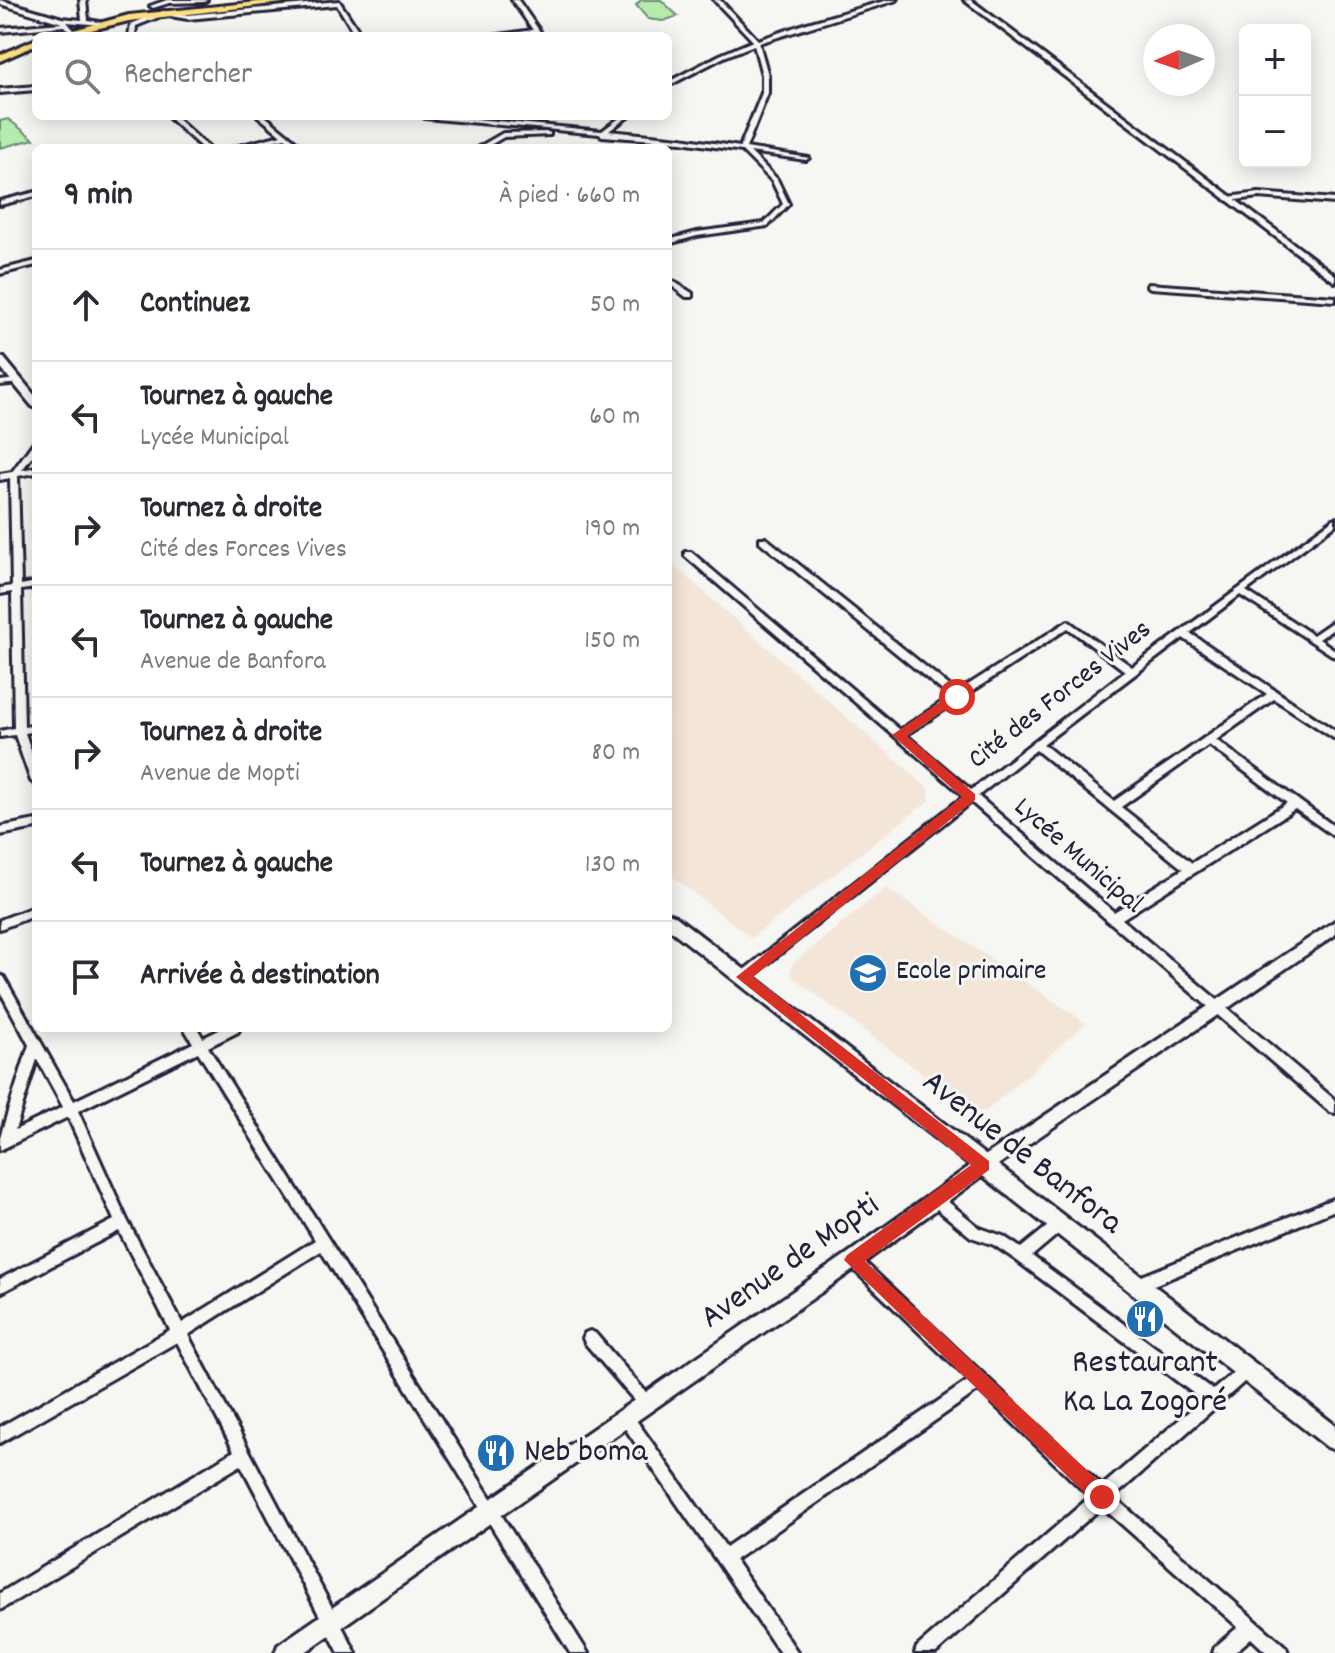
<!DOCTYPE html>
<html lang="fr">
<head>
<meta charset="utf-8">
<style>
	:root { --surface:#fff; --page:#f2f2f3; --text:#2b2b33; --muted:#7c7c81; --line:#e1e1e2 }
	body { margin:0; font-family:Dekko,sans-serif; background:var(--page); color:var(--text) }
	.controls { position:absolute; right:24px; top:24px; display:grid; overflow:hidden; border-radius:12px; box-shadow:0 4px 20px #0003 }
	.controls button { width:72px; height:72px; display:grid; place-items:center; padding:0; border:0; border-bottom:2px solid var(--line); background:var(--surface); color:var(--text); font:40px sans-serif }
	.compass { position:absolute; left:1143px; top:24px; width:72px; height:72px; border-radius:50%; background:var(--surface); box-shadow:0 4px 20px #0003; rotate:268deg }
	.stop { position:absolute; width:24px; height:24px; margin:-18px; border:6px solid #d93025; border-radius:50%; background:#fff }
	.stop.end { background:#d93025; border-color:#fff; box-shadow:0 2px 8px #0008 }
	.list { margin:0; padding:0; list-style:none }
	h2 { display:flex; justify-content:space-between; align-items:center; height:104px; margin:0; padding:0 32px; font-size:34px }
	h2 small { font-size:26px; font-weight:400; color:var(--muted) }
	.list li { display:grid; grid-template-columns:52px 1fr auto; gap:24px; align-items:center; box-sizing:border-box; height:112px; padding:0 32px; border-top:2px solid var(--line) }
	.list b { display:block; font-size:30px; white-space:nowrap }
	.list p { margin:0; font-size:26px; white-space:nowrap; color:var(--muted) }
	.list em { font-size:26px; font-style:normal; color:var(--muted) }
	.icon { flex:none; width:44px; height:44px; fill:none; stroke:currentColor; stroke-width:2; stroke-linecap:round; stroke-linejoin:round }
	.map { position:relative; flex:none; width:1335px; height:1653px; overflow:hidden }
	.search { position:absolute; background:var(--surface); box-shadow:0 4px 20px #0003; left:32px; top:32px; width:640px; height:88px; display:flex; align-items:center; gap:20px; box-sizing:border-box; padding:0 28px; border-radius:12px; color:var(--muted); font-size:30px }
	.panel { position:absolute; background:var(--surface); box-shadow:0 4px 20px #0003; left:32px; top:144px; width:640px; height:888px; border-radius:12px }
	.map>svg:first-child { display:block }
	.built { fill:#f4e5d9 }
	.green { fill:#b5ecae; stroke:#6c8774; stroke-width:2 }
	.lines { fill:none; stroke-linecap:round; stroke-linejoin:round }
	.minor-casing { stroke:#22223b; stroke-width:6 }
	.tertiary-casing { stroke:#22223b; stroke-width:6 }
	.secondary-casing { stroke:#22223b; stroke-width:6 }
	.primary-casing { stroke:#22223b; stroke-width:6 }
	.minor { fill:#f6f6f2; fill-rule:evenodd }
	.tertiary { fill:#f6f6f2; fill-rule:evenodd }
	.secondary { fill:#f6f6f2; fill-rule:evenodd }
	.primary { fill:#fedf80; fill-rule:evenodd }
	.route { fill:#d93025 }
	.labels { text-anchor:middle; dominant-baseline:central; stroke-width:6; stroke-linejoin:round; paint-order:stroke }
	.street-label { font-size:28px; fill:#22223b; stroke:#f6f6f2 }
	.poi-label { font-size:28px; fill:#22223b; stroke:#f6f6f2; text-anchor:start }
	.near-street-label { font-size:34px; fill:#22223b; stroke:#f6f6f2 }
	.near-poi-label { font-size:34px; fill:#22223b; stroke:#f6f6f2 }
</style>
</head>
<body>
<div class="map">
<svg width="1335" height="1653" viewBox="0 0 1335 1653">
	<rect width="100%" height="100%" fill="#f6f6f2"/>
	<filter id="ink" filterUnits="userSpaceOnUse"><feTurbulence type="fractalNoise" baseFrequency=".0125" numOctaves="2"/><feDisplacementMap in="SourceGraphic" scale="16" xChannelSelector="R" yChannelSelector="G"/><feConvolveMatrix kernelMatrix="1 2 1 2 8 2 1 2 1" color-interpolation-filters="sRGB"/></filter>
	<g filter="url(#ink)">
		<g class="built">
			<polygon points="668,565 673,565 929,789 930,800 751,938 668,873"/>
			<polygon points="886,888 1086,1023 986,1111 973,1111 791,976 792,964"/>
		</g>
		<g class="green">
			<polygon points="641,0 661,0 678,16 663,21 648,19 636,5"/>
			<polygon points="8,119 34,139 0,148 0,121"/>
		</g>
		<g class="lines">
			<defs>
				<g id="minor">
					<polygon points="0,0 62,18 82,20 80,0 86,0 88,20 105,23 102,25 67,22 74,30 71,32 64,26 0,32 0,28 62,23 0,4"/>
					<polygon points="167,0 207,0 204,2 169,3 153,8 150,6"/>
					<polygon points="512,0 518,0 543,36 537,36 535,33 492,36 533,30"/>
					<polygon points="714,0 720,0 758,40 804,24 888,0 897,0 759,43 768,75 768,93 746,148 809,158 806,160 750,152 777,179 789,204 768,226 697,236 668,244 668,240 697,232 764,223 783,204 772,181 742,151 681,142 602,136 599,134 425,118 422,116 444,116 602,131 622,116 629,116 609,131 681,138 740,147 762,93 762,75 754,45 724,57 668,86 668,82 720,55 753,41"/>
					<polygon points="339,1 362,36 356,36 337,5 188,19 164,15 136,26 135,36 129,36 131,24 163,11 188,15"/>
					<polygon points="36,86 36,90 0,93 0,89"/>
					<polygon points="167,116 174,116 209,148 202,148"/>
					<polygon points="258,116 265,116 304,148 297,148 285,138 242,148 231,148 281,135"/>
					<polygon points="548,132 550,133 550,135 504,137 485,148 477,148 503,133"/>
					<polygon points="36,192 36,196 0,205 0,201"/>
					<polygon points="1259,193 1335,199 1335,203 1259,197 1228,201 1225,199 1228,197"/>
					<polygon points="36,261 36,265 0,274 0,270"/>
					<polygon points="668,278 692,293 692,297 686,297 668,283"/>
					<polygon points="1148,284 1335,297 1335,301 1151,288 1147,286"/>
					<polygon points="17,379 20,379 20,383 0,385 0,381"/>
					<polygon points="33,443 36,443 36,451 22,470 36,467 36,473 18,476 21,585 36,582 36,588 21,590 24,727 36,725 36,731 25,733 36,765 36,785 31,781 15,735 0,737 0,731 14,728 12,592 0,594 0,588 12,586 10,478 0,480 0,474 12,472"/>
					<path d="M1335 518V525L1246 591 1313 635 1335 620V628L1319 639 1335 650V657L1240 595 1190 633 1335 731V739L1274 699 1216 740 1335 827V837L1295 809 1122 919 1335 1100V1113L1330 1112 1111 923 1108 922 1106 919 971 802 747 980H739L737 977 739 974 964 796 685 556V552H691L900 730 950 697 760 542V538H766L957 692 1068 621 1132 667ZM1068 628 1125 671 971 790 906 735ZM1183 638 1267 694 1114 801 1043 744ZM1209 745 1287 803 1192 863 1121 807ZM1036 750 1183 869 1114 912 978 796Z"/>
					<polygon points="36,820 36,828 0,835 0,827"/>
					<polygon points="36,906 36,915 0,929 0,920"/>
					<path d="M0 975 4 977 74 1101 193 1043 184 1028H197L203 1038 223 1028H240L238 1032 208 1047 588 1653H570L321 1251 188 1335 356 1653H339L241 1465 0 1610V1593L234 1451 177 1342 0 1443V1427L170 1330 119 1231 0 1293V1279L114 1220 68 1117 0 1150V1137L29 1045 0 991ZM198 1052 315 1240 182 1323 127 1220 78 1111ZM37 1059 63 1107 15 1130Z"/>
					<polygon points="936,1194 941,1196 980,1228 1003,1236 1021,1248 1054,1221 1059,1219 1064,1221 1066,1225 1064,1229 1032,1256 1213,1390 1242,1365 1247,1363 1252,1365 1254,1370 1252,1375 1114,1497 1286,1647 1288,1653 1267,1653 1251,1638 1234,1653 1213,1653 1215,1647 1238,1627 1102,1507 936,1653 915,1653 917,1647 1090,1497 979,1390 735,1560 798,1653 780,1653 618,1418 621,1413 626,1411 631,1413 726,1547 969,1380 848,1264 846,1260 848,1256 853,1254 858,1256 1102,1486 1202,1400 1016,1260 994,1245 971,1237 931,1204 929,1200 931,1196"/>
					<polygon points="1335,1198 1335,1210 1137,1292 1132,1290 1130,1285 1132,1280"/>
					<polygon points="590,1331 595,1333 651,1398 654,1403 651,1408 646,1410 641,1408 585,1343 583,1338 585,1333"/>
				</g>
				<g id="tertiary">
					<polygon points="964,0 971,0 1335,275 1335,282"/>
					<polygon points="1335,921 1335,935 989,1171 859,1266 304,1653 275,1653 278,1645 847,1254 977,1161"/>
				</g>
				<g id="secondary">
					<polygon points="0,357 4,358 36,397 36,408 32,406 0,367"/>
					<polygon points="668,913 674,915 1335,1425 1335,1450 1327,1447 668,928"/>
				</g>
				<g id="primary">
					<polygon points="278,0 307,0 129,21 66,36 51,36 129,15"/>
					<polygon points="36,39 36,45 0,61 0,55"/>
				</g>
			</defs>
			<use href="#minor" class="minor-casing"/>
			<use href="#tertiary" class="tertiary-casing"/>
			<use href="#secondary" class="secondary-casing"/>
			<use href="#primary" class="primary-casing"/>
			<use href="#minor" class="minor"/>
			<use href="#tertiary" class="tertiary"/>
			<use href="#secondary" class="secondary"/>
			<use href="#primary" class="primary"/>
		</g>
	</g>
	<polygon class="route" points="952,694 963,697 907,736 975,794 975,800 753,977 989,1161 989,1170 865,1261 1108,1490 1111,1497 1108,1503 1102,1506 1095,1503 844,1260 847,1255 971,1165 736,977 962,797 892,735"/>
	<defs>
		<symbol id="school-disc" viewBox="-11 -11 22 22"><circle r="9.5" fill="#1f6fb2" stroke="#f6f6f2"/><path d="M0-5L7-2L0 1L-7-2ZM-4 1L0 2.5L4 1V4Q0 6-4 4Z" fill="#fff"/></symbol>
		<symbol id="restaurant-disc" viewBox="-11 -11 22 22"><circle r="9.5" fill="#1f6fb2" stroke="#f6f6f2"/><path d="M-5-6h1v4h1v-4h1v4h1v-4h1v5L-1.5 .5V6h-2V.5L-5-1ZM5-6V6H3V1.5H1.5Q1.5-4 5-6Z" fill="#fff"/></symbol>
	</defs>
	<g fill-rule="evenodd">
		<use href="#school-disc" x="846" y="951" width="44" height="44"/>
		<use href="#restaurant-disc" x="1123" y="1297" width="44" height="44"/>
		<use href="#restaurant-disc" x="474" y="1431" width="44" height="44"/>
	</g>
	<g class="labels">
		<g class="street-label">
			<text transform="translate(1061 696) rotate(-38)">Cité des Forces Vives</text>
			<text transform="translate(1077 857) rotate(41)">Lycée Municipal</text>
		</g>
		<g class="poi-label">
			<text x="896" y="973">Ecole primaire</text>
		</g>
		<g class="near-street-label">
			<text transform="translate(1021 1154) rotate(38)">Avenue de Banfora</text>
			<text transform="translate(791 1263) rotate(-35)">Avenue de Mopti</text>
		</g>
		<g class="near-poi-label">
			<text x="1145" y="1364">Restaurant<tspan x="1145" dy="39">Ka La Zogoré</tspan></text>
			<text x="524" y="1453" text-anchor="start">Neb boma</text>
		</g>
	</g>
</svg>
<div class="controls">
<button>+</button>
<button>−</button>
</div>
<svg class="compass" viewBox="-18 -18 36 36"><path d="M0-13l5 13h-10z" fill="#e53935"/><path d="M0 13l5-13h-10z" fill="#7c7c81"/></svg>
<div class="stop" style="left:957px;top:697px"></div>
<div class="stop end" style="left:1102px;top:1497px"></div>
<div class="search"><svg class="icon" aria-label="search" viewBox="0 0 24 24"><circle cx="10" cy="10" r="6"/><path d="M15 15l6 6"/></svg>Rechercher</div>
<section class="panel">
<h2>9 min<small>À pied · 660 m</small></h2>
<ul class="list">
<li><svg class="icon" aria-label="ahead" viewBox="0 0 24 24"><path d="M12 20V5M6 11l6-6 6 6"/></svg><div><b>Continuez</b></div><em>50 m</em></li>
<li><svg class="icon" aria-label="left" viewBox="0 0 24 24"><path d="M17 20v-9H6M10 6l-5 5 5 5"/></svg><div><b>Tournez à gauche</b><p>Lycée Municipal</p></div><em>60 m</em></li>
<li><svg class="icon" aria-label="right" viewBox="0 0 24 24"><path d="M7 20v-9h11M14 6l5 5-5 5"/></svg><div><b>Tournez à droite</b><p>Cité des Forces Vives</p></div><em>190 m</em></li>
<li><svg class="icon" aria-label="left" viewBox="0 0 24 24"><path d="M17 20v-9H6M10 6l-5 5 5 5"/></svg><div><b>Tournez à gauche</b><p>Avenue de Banfora</p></div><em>150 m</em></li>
<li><svg class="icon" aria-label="right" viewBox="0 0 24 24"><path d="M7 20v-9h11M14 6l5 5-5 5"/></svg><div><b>Tournez à droite</b><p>Avenue de Mopti</p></div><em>80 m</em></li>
<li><svg class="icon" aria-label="left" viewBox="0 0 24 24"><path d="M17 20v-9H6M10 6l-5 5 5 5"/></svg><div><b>Tournez à gauche</b></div><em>130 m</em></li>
<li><svg class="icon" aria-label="arrive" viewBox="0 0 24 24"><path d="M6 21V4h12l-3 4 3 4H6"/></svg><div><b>Arrivée à destination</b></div></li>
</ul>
</section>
</div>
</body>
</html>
